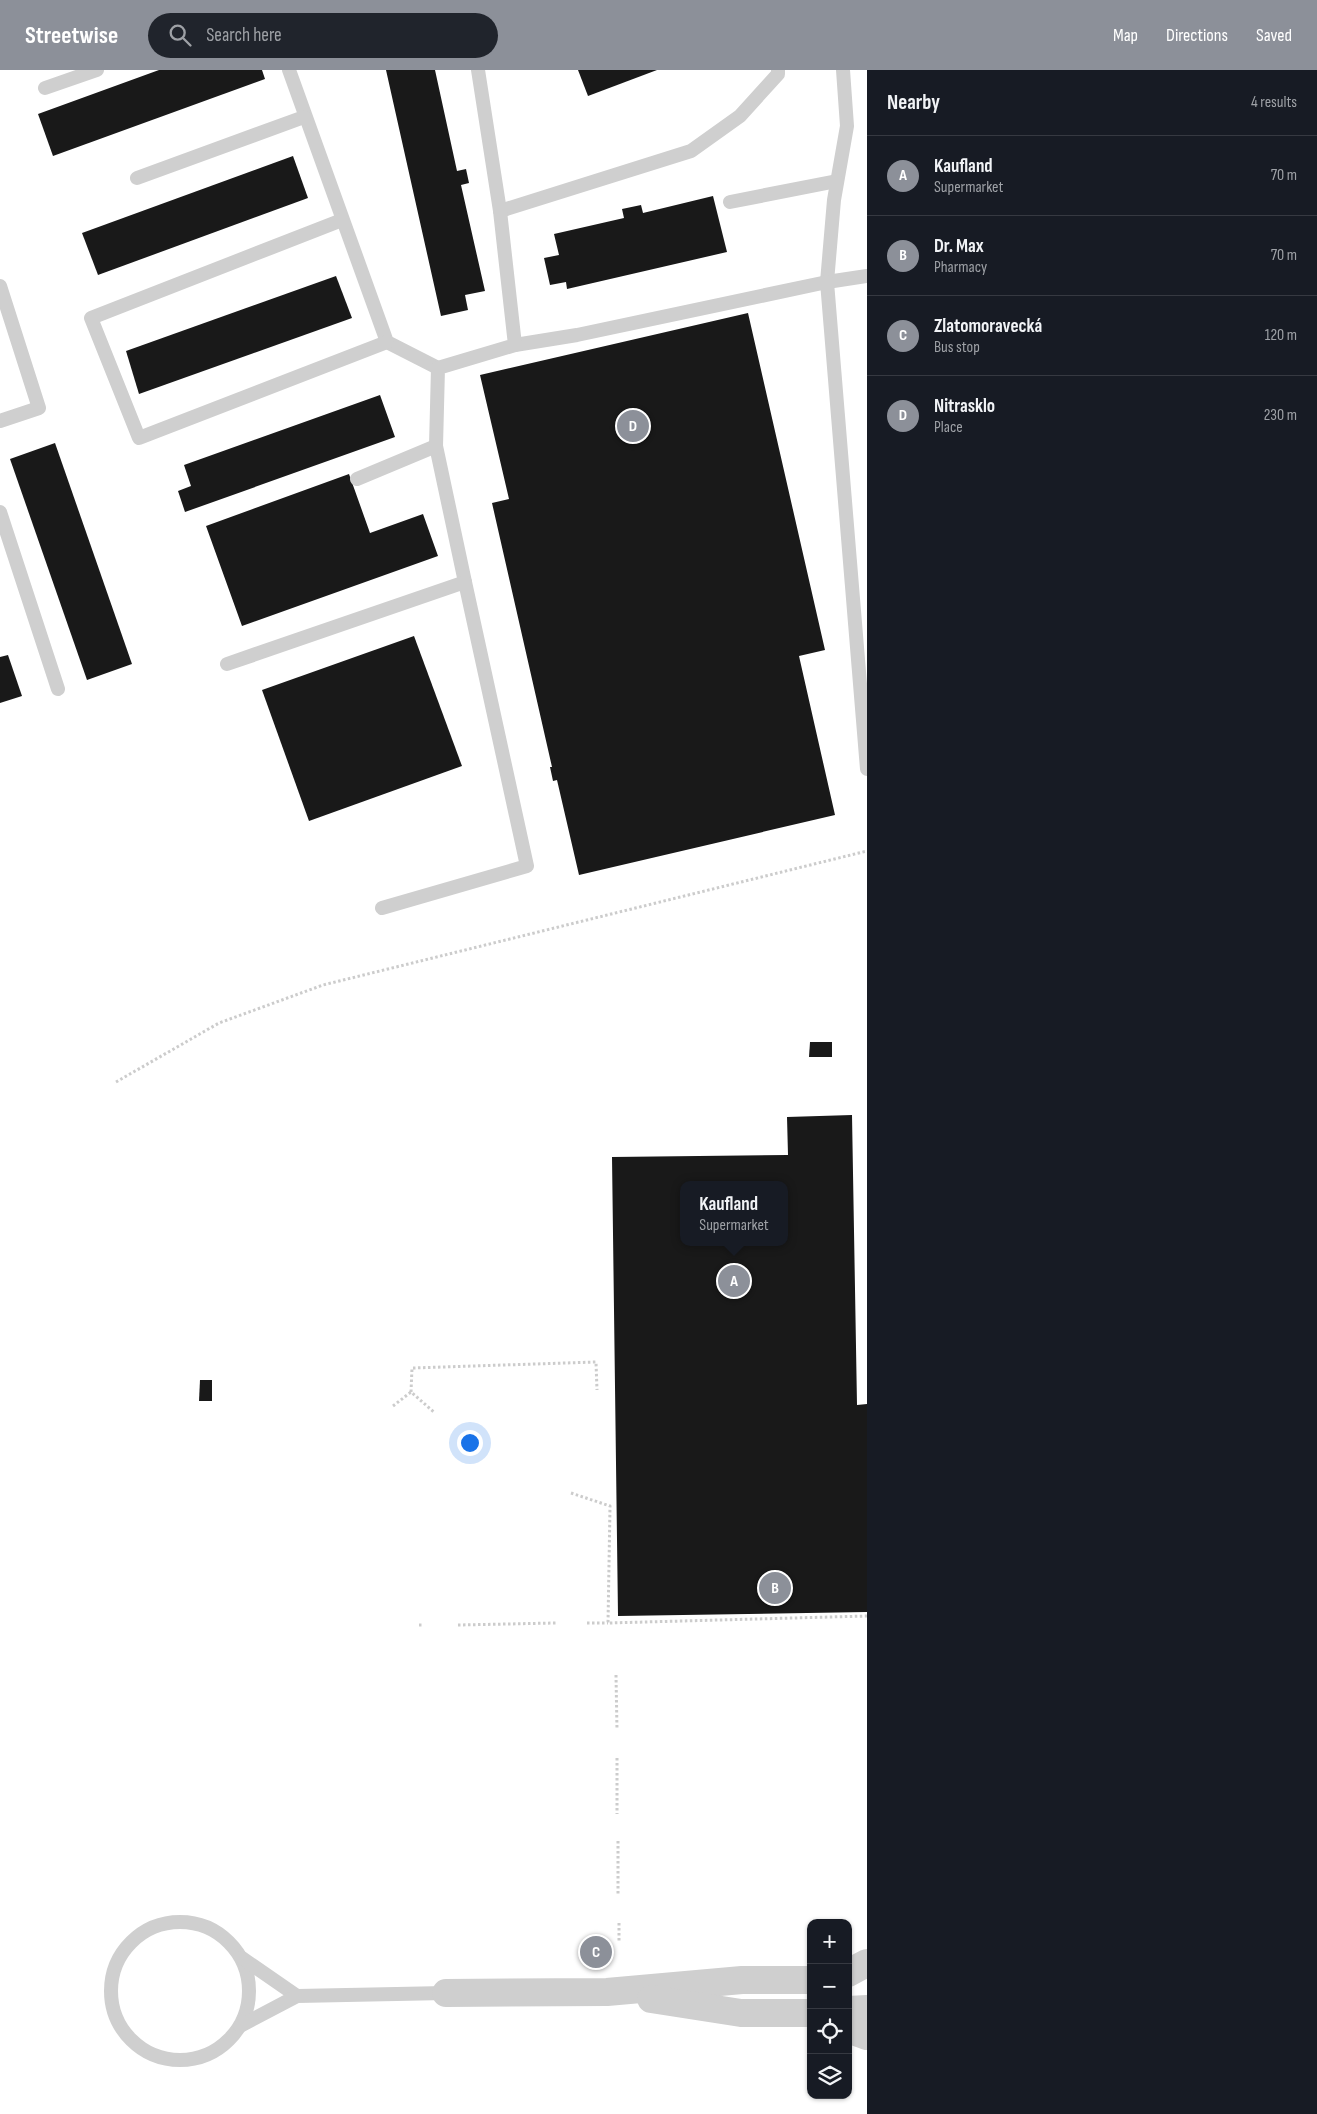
<!DOCTYPE html>
<html lang="en">
<head>
<meta charset="utf-8">
<style>
	:root { --surface:#171b24; --page:#20242c; --text:#f1f3f6; --muted:#9ea1a6; --line:#363941; --accent:#8c9099 }
	body { margin:0; font-family:"Sofia Sans Condensed",sans-serif; background:var(--page); color:var(--text) }
	.controls { position:absolute; right:15px; bottom:15px; display:grid; overflow:hidden; border-radius:10px; box-shadow:0 1px 4px #0004 }
	.controls button { width:45px; height:45px; display:grid; place-items:center; padding:0; border:0; border-bottom:1px solid var(--line); background:var(--surface); color:var(--text); font:25px sans-serif }
	.you { position:absolute; left:469px; top:1372px; width:18px; height:18px; margin:-12px; border:4px solid #fff; border-radius:50%; background:#1a73e8; box-shadow:0 0 0 8px #1a73e833 }
	.badge { display:grid; place-items:center; width:32px; height:32px; border-radius:50%; background:var(--accent); color:#fff; font-size:16px; font-weight:700 }
	.pin { position:absolute; translate:-50% -50%; border:2px solid #fff; box-shadow:0 1px 5px #0006 }
	.popup { position:absolute; left:680px; top:1111px; width:108px; height:65px; box-sizing:border-box; display:grid; place-content:center; border-radius:10px; background:var(--surface); filter:drop-shadow(0 1px 4px #0005); font-size:16px; white-space:nowrap; color:var(--muted) }
	.popup b { font-size:19px; color:var(--text) }
	.popup::after { content:''; position:absolute; left:50%; top:100%; margin-left:-10px; border:10px solid transparent; border-top-color:var(--surface) }
	.list { margin:0; padding:0; list-style:none }
	h2 { display:flex; justify-content:space-between; align-items:center; height:65px; margin:0; padding:0 20px; font-size:21px }
	h2 small { font-size:16px; font-weight:400; color:var(--muted) }
	.list li { display:grid; grid-template-columns:32px 1fr auto; gap:15px; align-items:center; box-sizing:border-box; height:80px; padding:0 20px; border-top:1px solid var(--line) }
	.list b { display:block; font-size:19px; white-space:nowrap }
	.list p { margin:0; font-size:16px; white-space:nowrap; color:var(--muted) }
	.list em { font-size:16px; font-style:normal; color:var(--muted) }
	.icon { flex:none; width:28px; height:28px; fill:none; stroke:currentColor; stroke-width:2; stroke-linecap:round; stroke-linejoin:round }
	.map { position:relative; flex:none; width:867px; height:2044px; overflow:hidden }
	header { display:flex; align-items:center; gap:30px; box-sizing:border-box; height:70px; padding:0 25px; background:var(--accent); color:#fff }
	header strong { font-size:24px }
	nav { display:flex; gap:28px; margin-inline-start:auto; font-size:18px }
	.search { width:350px; height:45px; background:var(--page); display:flex; align-items:center; gap:12px; box-sizing:border-box; padding:0 18px; border-radius:28px; color:var(--muted); font-size:19px }
	main { display:flex }
	aside { flex:1; background:var(--surface) }
	.map>svg:first-child { display:block }
	.building { fill:#191919; fill-rule:evenodd }
	.lines { fill:none; stroke-linecap:round; stroke-linejoin:round }
	.path { stroke:#ccc; stroke-width:3; stroke-dasharray:2.5 2.5; stroke-linecap:butt }
	.service { stroke:#cfcfcf; stroke-width:14 }
	.minor { stroke:#cfcfcf; stroke-width:28 }
</style>
</head>
<body>
<header>
<strong>Streetwise</strong>
<div class="search"><svg class="icon" aria-label="search" viewBox="0 0 24 24"><circle cx="10" cy="10" r="6"/><path d="M15 15l6 6"/></svg>Search here</div>
<nav><a>Map</a><a>Directions</a><a>Saved</a></nav>
</header>
<main>
<div class="map">
<svg width="867" height="2044" viewBox="0 0 867 2044">
	<rect width="100%" height="100%" fill="#fff"/>
	<g class="building">
		<polygon points="159,0 262,0 265,9 53,86 38,44"/>
		<polygon points="386,0 435,0 457,101 466,99 469,113 461,115 485,221 465,225 468,240 441,246"/>
		<polygon points="578,0 657,0 588,26"/>
		<polygon points="293,86 308,128 98,205 82,163"/>
		<polygon points="713,126 727,182 567,219 566,212 550,215 544,188 559,185 554,164 624,148 622,139 641,135 643,143"/>
		<polygon points="336,206 352,248 139,324 126,281"/>
		<polygon points="748,243 825,580 799,586 835,745 579,805 557,710 553,711 550,697 552,697 492,433 509,429 480,305"/>
		<polygon points="380,325 395,367 185,442 178,421 191,416 184,395"/>
		<polygon points="55,373 132,594 87,610 10,389"/>
		<polygon points="349,404 370,463 423,444 438,486 242,556 206,456"/>
		<polygon points="414,566 462,696 309,751 262,620"/>
		<polygon points="8,585 22,626 0,633 0,587"/>
		<polygon points="810,972 832,972 832,987 809,987"/>
		<path d="M852 1045 857 1335 867 1334V1542L618 1546 612 1087 788 1085 787 1047ZM684 1115H784V1172H684Z"/>
		<polygon points="200,1310 212,1310 212,1331 199,1331"/>
	</g>
	<g class="lines">
		<g class="path">
			<polyline points="116,1012 219,953 323,915 867,781"/>
			<polyline points="411,1322 412,1298 596,1292 597,1320"/>
			<polyline points="393,1336 411,1322 435,1343"/>
			<polyline points="571,1423 610,1436 608,1553 867,1546"/>
			<polyline points="587,1553 608,1553"/>
			<polyline points="419,1555 423,1555"/>
			<polyline points="458,1555 556,1553"/>
			<polyline points="616,1605 617,1660"/>
			<polyline points="617,1688 617,1744"/>
			<polyline points="618,1771 618,1826"/>
			<polyline points="619,1853 619,1873"/>
		</g>
		<g class="service">
			<polyline points="289,0 387,272 438,298"/>
			<polyline points="843,0 847,56 834,130 827,212 867,206"/>
			<polyline points="45,18 97,0"/>
			<polyline points="137,108 304,47"/>
			<polyline points="730,132 837,111"/>
			<polyline points="500,141 691,81 740,46 778,4 778,0"/>
			<polyline points="342,150 91,248 139,368 387,272"/>
			<polyline points="0,216 39,338 0,351"/>
			<polyline points="515,275 577,265 827,212 867,699"/>
			<polyline points="436,376 465,512"/>
			<polyline points="357,409 436,376 438,298 515,275 500,141 478,0"/>
			<polyline points="0,442 58,619"/>
			<polyline points="227,594 465,512 527,796 382,838"/>
			<circle cx="180" cy="1921" r="69"/>
			<polyline points="242,1888 297,1926"/>
			<polyline points="240,1956 297,1926 446,1923"/>
		</g>
		<g class="minor">
			<polyline points="848,1903 867,1893"/>
			<polyline points="446,1923 607,1922 742,1910 811,1910"/>
			<polyline points="651,1929 741,1943 811,1943"/>
			<polyline points="848,1940 867,1939"/>
			<polyline points="848,1959 867,1966"/>
		</g>
	</g>
</svg>
<div class="controls">
<button>+</button>
<button>−</button>
<button><svg class="icon" aria-label="locate" viewBox="0 0 24 24"><circle cx="12" cy="12" r="6"/><path d="M12 2v4M12 18v4M2 12h4M18 12h4"/></svg></button>
<button><svg class="icon" aria-label="layers" viewBox="0 0 24 24"><path d="M12 4l9 5-9 5-9-5zM3 14l9 5 9-5"/></svg></button>
</div>
<div class="you"></div>
<div class="pin badge" style="left:734px;top:1211px">A</div>
<div class="popup"><b>Kaufland</b>Supermarket</div>
<div class="pin badge" style="left:775px;top:1518px">B</div>
<div class="pin badge" style="left:596px;top:1882px">C</div>
<div class="pin badge" style="left:633px;top:356px">D</div>
</div>
<aside>
<h2>Nearby<small>4 results</small></h2>
<ul class="list">
<li><span class="badge">A</span><div><b>Kaufland</b><p>Supermarket</p></div><em>70 m</em></li>
<li><span class="badge">B</span><div><b>Dr. Max</b><p>Pharmacy</p></div><em>70 m</em></li>
<li><span class="badge">C</span><div><b>Zlatomoravecká</b><p>Bus stop</p></div><em>120 m</em></li>
<li><span class="badge">D</span><div><b>Nitrasklo</b><p>Place</p></div><em>230 m</em></li>
</ul>
</aside>
</main>
</body>
</html>
